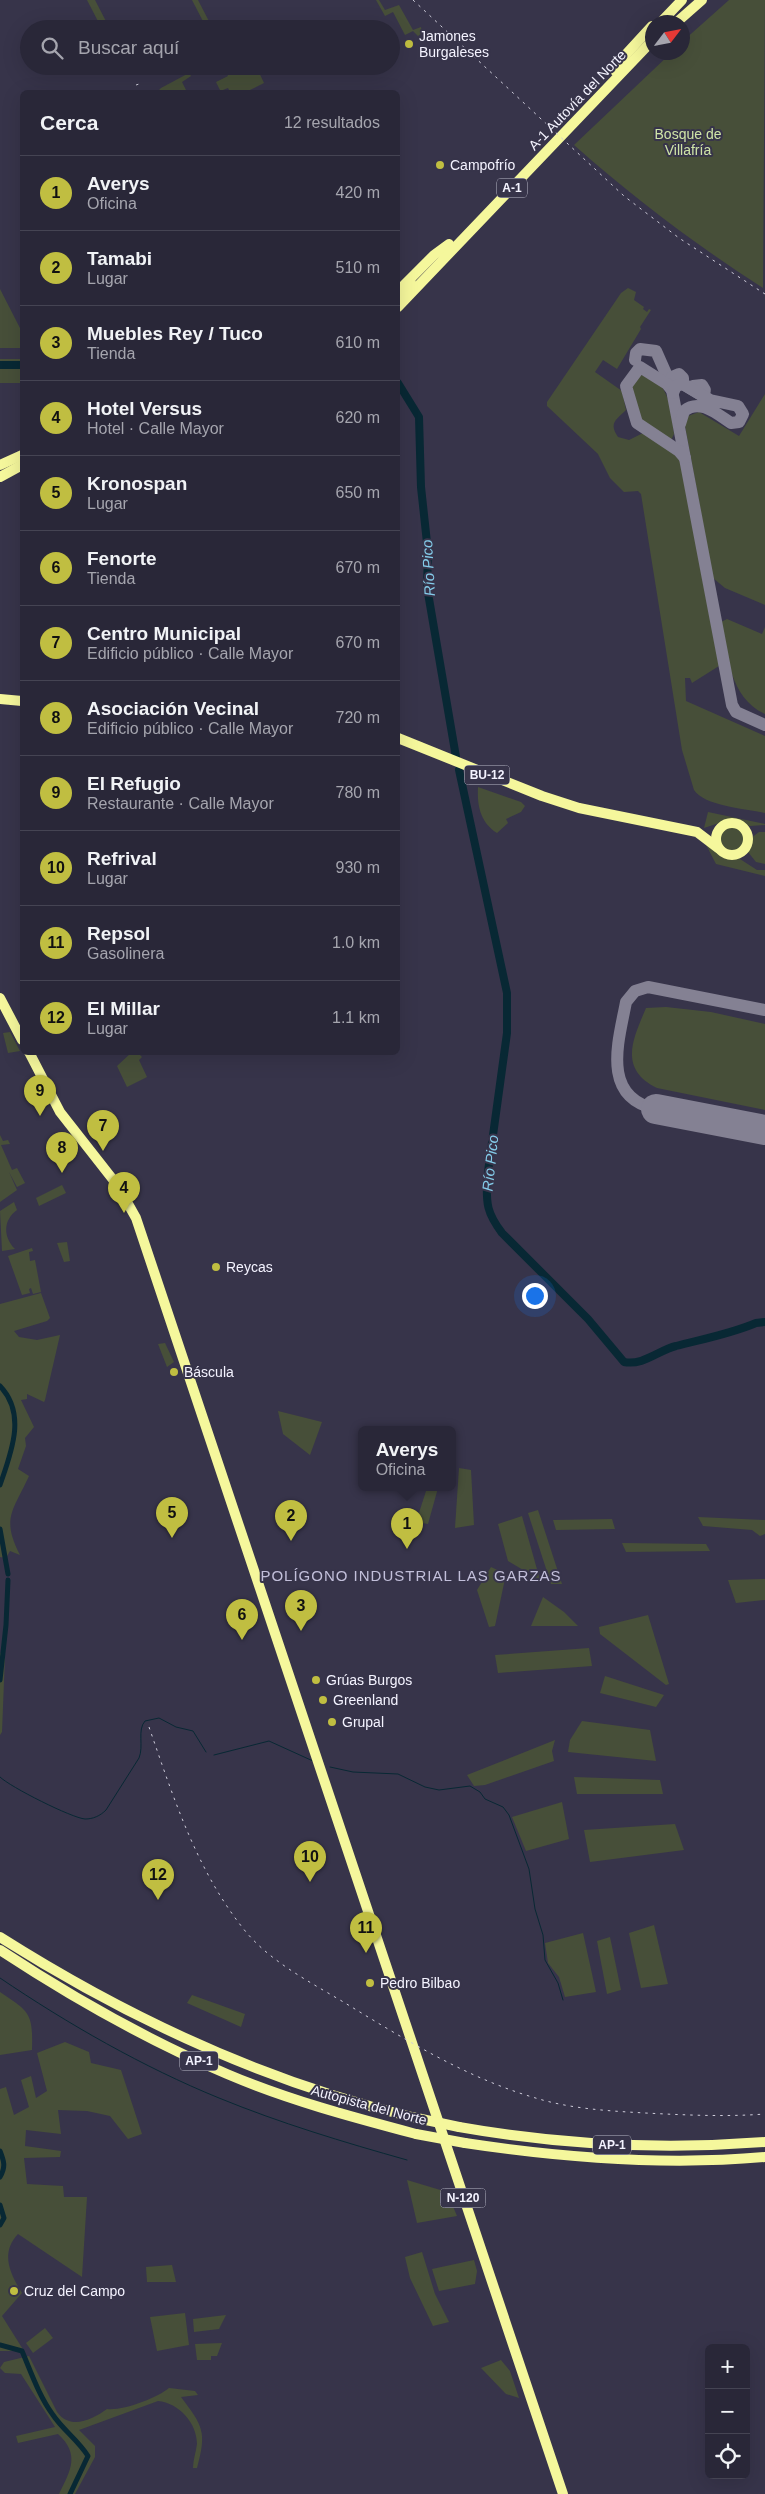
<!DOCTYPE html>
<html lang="es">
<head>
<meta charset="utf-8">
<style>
	:root { --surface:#292738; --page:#312f40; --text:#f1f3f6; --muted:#a5a5ae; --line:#454453; --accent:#c0be41 }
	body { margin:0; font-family:Arial,sans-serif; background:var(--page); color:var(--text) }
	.controls { position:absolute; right:15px; bottom:15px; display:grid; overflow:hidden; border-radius:8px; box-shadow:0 5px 20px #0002 }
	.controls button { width:45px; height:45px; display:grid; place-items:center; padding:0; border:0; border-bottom:1px solid var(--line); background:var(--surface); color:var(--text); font:25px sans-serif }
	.compass { position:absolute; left:645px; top:15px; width:45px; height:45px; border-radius:50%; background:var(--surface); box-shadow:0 5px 20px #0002; rotate:58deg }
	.you { position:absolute; left:534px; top:1295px; width:18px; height:18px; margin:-12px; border:4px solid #fff; border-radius:50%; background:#1a73e8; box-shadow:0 0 0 8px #1a73e833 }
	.badge { display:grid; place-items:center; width:32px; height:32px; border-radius:50%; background:var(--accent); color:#111; font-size:16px; font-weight:700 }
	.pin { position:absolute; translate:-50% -41px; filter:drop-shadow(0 1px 2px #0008) }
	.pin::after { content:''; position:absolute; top:26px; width:18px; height:15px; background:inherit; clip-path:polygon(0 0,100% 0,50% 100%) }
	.popup { position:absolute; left:358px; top:1426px; width:98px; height:65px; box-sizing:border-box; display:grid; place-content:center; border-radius:8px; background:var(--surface); filter:drop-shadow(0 1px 4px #0005); font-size:16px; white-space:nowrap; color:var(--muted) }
	.popup b { font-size:19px; color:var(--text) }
	.popup::after { content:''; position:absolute; left:50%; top:100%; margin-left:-10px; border:10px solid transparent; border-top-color:var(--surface) }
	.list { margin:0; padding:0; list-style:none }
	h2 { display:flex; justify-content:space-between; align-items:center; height:65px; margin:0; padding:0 20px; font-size:21px }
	h2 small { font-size:16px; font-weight:400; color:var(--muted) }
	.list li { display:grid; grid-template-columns:32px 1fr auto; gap:15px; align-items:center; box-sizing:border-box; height:75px; padding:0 20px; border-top:1px solid var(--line) }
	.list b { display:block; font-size:19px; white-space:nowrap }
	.list p { margin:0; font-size:16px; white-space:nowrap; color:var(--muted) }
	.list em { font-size:16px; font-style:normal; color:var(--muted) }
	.icon { flex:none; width:28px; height:28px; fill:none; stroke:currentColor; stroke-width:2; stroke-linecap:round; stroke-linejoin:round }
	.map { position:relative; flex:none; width:765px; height:2494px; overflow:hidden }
	.search { position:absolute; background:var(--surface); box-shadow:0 5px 20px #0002; left:20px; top:20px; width:380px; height:55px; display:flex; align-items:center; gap:12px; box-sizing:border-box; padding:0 18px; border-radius:28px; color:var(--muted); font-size:19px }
	.panel { position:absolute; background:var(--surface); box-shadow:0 5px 20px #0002; left:20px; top:90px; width:380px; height:965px; border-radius:8px }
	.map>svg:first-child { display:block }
	.green { fill:#474f39 }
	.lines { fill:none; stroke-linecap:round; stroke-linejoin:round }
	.stream { stroke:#082834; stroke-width:1 }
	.canal { stroke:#082834; stroke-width:5 }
	.river { stroke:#082834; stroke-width:8 }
	.taxiway { stroke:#848193; stroke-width:12 }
	.runway { stroke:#848193; stroke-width:30 }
	.highway { stroke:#f5f79c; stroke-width:10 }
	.rail { stroke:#d0cedc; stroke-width:1; stroke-dasharray:2.5 5; stroke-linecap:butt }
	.highway-bridge { stroke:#f5f79c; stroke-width:10 }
	.poi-dot { fill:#c0be41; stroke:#37344a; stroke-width:2 }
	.labels { text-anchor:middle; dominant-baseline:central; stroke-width:4; stroke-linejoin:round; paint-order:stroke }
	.shield { fill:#37344a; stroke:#bbbac9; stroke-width:1 }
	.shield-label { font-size:12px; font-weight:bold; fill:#f4f3ff }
	.poi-label { font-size:14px; fill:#f4f3ff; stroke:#37344a; text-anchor:start }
	.street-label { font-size:14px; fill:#f4f3ff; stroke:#37344a }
	.park-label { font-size:14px; fill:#cfe4a7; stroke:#37344a }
	.water-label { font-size:15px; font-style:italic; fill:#84cbe9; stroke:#37344a }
	.neighbourhood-label { font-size:15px; letter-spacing:1px; fill:#c2bfda; stroke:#37344a }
</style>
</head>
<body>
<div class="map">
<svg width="765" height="2494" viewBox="0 0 765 2494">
	<rect width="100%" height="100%" fill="#37344a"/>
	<g class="green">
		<polygon points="87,0 95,0 110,29 102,29"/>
		<polygon points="192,0 198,0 213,29 207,29"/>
		<polygon points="376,0 379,0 385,10 399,5 413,30 421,27 422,33 418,36 413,31 405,35 393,12 385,16"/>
		<path d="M729 0H765L763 288C696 245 634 198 574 145L671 53 682 52 683 41Z"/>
		<polygon points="224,66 256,66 264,83 246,92 230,92 228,88 223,90 224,92 221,92 216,82 228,76"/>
		<polygon points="189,73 191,76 182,82 187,92 157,92 161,88"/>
		<path d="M628 288 636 292 634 300 644 307 643 309 647 312 649 309 651 310 640 327 641 329 617 369 603 360 595 372 622 391 626 410C617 419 608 423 618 437L629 440 643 433 677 455 680 460 719 666 692 683 690 678H685L686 701 765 736V813C747 809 704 806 694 790L682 750 641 494 638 491 624 492 610 478 598 454 547 406V402L621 293Z"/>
		<polygon points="0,289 22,332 22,348 0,348"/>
		<rect x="0" y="359" width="22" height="24"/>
		<path d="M640 375C669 376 672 413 674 434L671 440C646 434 632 412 630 388Z"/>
		<polygon points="765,394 765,605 725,588 713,578 685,426 688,416 699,412 739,436"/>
		<path d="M727 619 762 634 765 627V714C730 698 727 655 721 622Z"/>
		<path d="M478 787 521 802 525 806 521 812 506 819 508 823 497 833C480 822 477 805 478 787Z"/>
		<polygon points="708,812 765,824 765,825 750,826 728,820 704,828"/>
		<circle cx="732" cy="839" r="13"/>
		<polygon points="759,832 765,832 765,864 756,862 748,852 751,838"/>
		<polygon points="703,839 711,843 723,856 740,859 757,870 765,870 765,876 716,864"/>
		<path d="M666 1007 711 1012 765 1024V1110L657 1088C618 1069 633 1039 646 1008Z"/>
		<polygon points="10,1032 20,1051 8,1053 3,1033"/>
		<polygon points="131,1053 138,1053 142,1057 139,1060 147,1077 127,1087 117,1066"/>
		<polygon points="0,1135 3,1141 8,1140 10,1144 1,1145 12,1170 17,1168 25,1183 17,1187 9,1172 17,1190 0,1202"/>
		<polygon points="62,1185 66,1193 39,1206 36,1198"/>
		<path d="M14 1202 17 1210C3 1220 3 1237 15 1249L2 1251 0 1211Z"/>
		<polygon points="67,1242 70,1261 64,1262 57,1243"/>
		<polygon points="32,1248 33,1251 29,1252 30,1261 35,1260 41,1292 33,1294 31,1288 29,1289 30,1293 22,1295 8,1256"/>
		<path d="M41 1293 50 1318 47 1321 14 1331 19 1337 37 1340 60 1335 45 1400 44 1402 27 1394V1399L21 1400 34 1427 25 1438 26 1446 18 1469 29 1476C13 1511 1 1518 20 1555L10 1551 6 1558 0 1557V1304Z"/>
		<polygon points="165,1343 174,1362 167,1367 158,1344"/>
		<polygon points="278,1411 322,1422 310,1455 283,1434"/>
		<polygon points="459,1468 471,1470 474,1525 455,1528"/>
		<polygon points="427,1488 438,1488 428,1524 416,1522"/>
		<polygon points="538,1510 562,1584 551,1584 528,1513"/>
		<polygon points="522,1516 540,1580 508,1561 498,1524"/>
		<polygon points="698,1517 765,1520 765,1534 760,1536 752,1530 703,1526"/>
		<polygon points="612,1519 615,1529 556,1530 553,1520"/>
		<polygon points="622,1543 706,1544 710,1551 626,1552"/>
		<polygon points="491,1567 506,1574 495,1626 489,1627 477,1590"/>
		<polygon points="765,1579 765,1600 736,1603 728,1580"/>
		<polygon points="543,1597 564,1612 578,1626 531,1626"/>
		<polygon points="648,1615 669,1684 666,1685 600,1634 599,1627"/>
		<polygon points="589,1648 592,1666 498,1673 495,1655"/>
		<polygon points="0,1653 5,1656 2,1732 0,1735"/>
		<polygon points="605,1676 664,1695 656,1707 600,1693"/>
		<polygon points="582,1721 650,1730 656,1761 568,1752 570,1740"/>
		<polygon points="555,1740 552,1751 554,1761 485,1785 474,1786 467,1775"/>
		<polygon points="574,1777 660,1780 663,1794 577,1794"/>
		<polygon points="562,1802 569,1839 526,1851 512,1817"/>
		<polygon points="675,1824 684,1850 590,1862 584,1830"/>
		<polygon points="654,1925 668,1984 641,1988 629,1933"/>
		<polygon points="583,1933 596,1992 565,1997 559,1977 548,1963 545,1943"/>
		<polygon points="610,1937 621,1990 607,1994 597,1941"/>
		<path d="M0 1992C30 2012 33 2013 32 2050L0 2055Z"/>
		<polygon points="192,1995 245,2014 241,2027 187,2003"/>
		<path d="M65 2042 89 2052 91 2063 121 2070 142 2134 128 2139 110 2116 87 2111 58 2110 61 2134 26 2130 25 2146 61 2151 60 2157 24 2158 27 2184 63 2186 64 2197H87L82 2277 18 2234C0 2253 10 2274 22 2293L2 2316 24 2351H0V2089L6 2087 14 2115 29 2107 21 2080 31 2076 36 2098 47 2091 37 2053Z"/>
		<polygon points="407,2180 447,2192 457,2216 417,2223"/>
		<polygon points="422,2252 435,2294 449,2322 433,2326 410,2278 405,2257"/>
		<polygon points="474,2260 477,2271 475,2284 439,2291 432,2269"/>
		<polygon points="172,2265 176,2282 147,2282 146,2267"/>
		<polygon points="185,2313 189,2345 157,2351 150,2317"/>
		<polygon points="226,2315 219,2329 194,2332 193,2319"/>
		<polygon points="45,2328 53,2338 33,2353 26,2343"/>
		<polygon points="222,2343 217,2356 211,2356 211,2360 197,2360 195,2344"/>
		<path d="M29 2356 57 2412C71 2431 93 2419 107 2409 123 2411 157 2398 169 2388L195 2391 198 2395 181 2397C203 2426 207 2432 197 2468H193C193 2460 196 2452 197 2444 197 2423 179 2403 158 2401L79 2430 95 2446V2457L75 2494H59C71 2470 80 2454 58 2434L18 2443 16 2436 55 2427 21 2374 5 2373 0 2368 4 2362Z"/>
		<polygon points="501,2360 510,2371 519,2398 506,2394 481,2368"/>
	</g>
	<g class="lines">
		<g class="stream">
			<polyline points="214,1755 269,1741 313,1761"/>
			<polyline points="330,1767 353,1772 398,1774 425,1787 439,1790 470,1786 480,1792 485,1799 503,1807 509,1815 529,1869 535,1909 543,1935 545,1960 558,1983 563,2000"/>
			<path d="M0 1777C10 1787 72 1818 85 1819 93 1819 100 1816 106 1810L139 1758C144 1746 137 1730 145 1721L159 1718 176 1727 193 1731 206 1752"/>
			<path d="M0 1978C68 2024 143 2067 219 2098 280 2123 343 2142 407 2160"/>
		</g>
		<g class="canal">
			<path d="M0 1386C27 1414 11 1453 0 1485"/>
			<polyline points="0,1529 8,1574"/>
			<polyline points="0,1680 6,1625 8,1580"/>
			<path d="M0 2151C4 2161 6 2167 0 2177"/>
			<polyline points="0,2205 4,2218 0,2225"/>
			<path d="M0 2345 22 2351C31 2372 39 2396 53 2415 63 2430 78 2440 88 2456L70 2494"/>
		</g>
		<g class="river">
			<polyline points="0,365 22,365"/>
			<polyline points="398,383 419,417 421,487 428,552 427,587 456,757"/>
			<path d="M459 770 507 993V1033L487 1179C486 1204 487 1213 502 1233L588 1319 624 1362C643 1366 659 1350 676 1346 703 1339 730 1334 756 1323L765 1322"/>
		</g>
		<g class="taxiway">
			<polyline points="635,360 636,353 640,349 656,351 671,385 732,705 736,712 765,725"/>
			<polyline points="672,388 672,377 679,374 683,378 683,384 703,396 705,390 702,385 693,386"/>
			<polyline points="671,389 667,384 640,367 626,386 637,423 679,451 685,458"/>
			<path d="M673 393 676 386 683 384 710 400 738 406 743 414 739 422 731 423C717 414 700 398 684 411L680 424"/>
			<path d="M656 1109C600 1097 619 1040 626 1002L635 991 648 987 765 1010"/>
		</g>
		<polyline class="runway" points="656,1109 765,1130"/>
		<g class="highway">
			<polyline points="661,22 682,0"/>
			<polyline points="677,22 702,0"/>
			<polyline points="615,71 618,63 652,26"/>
			<polyline points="404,285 434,255 449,244"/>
			<polyline points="398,297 411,283"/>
			<polyline points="398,307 652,41"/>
			<polyline points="0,465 22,455"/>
			<polyline points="0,477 22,465"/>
			<polyline points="0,699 22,701"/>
			<polyline points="398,738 542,796 579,808 697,832 718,848"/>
			<circle cx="732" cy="839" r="16"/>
			<polyline points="0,998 22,1040"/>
			<polyline points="29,1052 60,1112 118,1186 136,1218 563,2494"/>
			<path d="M0 1937C128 2018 264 2082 412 2117"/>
			<path d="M0 1950C73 1998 147 2040 227 2074 288 2100 352 2117 416 2134"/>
			<path d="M459 2127C561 2145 662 2150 765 2142"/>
			<path d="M465 2143C564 2158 664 2166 765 2157"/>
		</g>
		<g class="rail">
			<polyline points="413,0 624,196 679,238 765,294"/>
			<polyline points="136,85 139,84"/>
			<path d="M149 1727C174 1799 197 1872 246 1932 273 1964 314 1984 350 2006 409 2042 471 2080 539 2099 573 2109 610 2111 645 2113 685 2115 725 2117 765 2114"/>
		</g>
		<g class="highway-bridge">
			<polyline points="412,2117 459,2127"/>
			<polyline points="416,2134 465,2143"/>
		</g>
	</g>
	<g class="poi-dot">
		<circle cx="409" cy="44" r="5"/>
		<circle cx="440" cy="165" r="5"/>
		<circle cx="216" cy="1267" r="5"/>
		<circle cx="174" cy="1372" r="5"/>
		<circle cx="316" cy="1680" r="5"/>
		<circle cx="323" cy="1700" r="5"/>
		<circle cx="332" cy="1722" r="5"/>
		<circle cx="370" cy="1983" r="5"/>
		<circle cx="14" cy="2291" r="5"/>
	</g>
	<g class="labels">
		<g class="shield">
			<rect x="497" y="178.5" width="30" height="19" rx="4"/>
			<rect x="464.5" y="765.5" width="45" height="19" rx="4"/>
			<rect x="180" y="2051.5" width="38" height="19" rx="4"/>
			<rect x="593" y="2135.5" width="38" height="19" rx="4"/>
			<rect x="440.5" y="2188.5" width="45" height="19" rx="4"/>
		</g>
		<g class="shield-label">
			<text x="512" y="188">A-1</text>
			<text x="487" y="775">BU-12</text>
			<text x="199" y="2061">AP-1</text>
			<text x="612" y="2145">AP-1</text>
			<text x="463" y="2198">N-120</text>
		</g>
		<g class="poi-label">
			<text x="419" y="36">Jamones<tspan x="419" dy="16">Burgaleses</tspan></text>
			<text x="450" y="165">Campofrío</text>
			<text x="226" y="1267">Reycas</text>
			<text x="184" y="1372">Báscula</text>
			<text x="326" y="1680">Grúas Burgos</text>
			<text x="333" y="1700">Greenland</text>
			<text x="342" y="1722">Grupal</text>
			<text x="380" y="1983">Pedro Bilbao</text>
			<text x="24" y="2291">Cruz del Campo</text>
		</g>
		<g class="street-label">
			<text transform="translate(577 100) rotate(-46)">A-1 Autovía del Norte</text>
			<text transform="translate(369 2105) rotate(15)">Autopista del Norte</text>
		</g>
		<g class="park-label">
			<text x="688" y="134">Bosque de<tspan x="688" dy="16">Villafría</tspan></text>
		</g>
		<g class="water-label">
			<text transform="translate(428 568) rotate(-93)">Río Pico</text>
			<text transform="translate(490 1163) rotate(-84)">Río Pico</text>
		</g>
		<g class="neighbourhood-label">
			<text x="411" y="1575">POLÍGONO INDUSTRIAL LAS GARZAS</text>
		</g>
	</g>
</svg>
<div class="controls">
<button>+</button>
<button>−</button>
<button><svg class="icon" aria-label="locate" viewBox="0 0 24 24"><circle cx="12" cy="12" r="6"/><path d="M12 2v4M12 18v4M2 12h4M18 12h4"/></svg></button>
</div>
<svg class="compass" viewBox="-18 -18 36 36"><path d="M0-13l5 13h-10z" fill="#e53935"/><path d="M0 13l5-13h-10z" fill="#a5a5ae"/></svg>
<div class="you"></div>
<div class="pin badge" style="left:407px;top:1549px">1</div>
<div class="popup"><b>Averys</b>Oficina</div>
<div class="pin badge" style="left:291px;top:1541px">2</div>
<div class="pin badge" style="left:301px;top:1631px">3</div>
<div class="pin badge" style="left:124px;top:1213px">4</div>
<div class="pin badge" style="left:172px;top:1538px">5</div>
<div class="pin badge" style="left:242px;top:1640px">6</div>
<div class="pin badge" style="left:103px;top:1151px">7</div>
<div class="pin badge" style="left:62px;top:1173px">8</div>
<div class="pin badge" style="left:40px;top:1116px">9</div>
<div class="pin badge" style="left:310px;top:1882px">10</div>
<div class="pin badge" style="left:366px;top:1953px">11</div>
<div class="pin badge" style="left:158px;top:1900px">12</div>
<div class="search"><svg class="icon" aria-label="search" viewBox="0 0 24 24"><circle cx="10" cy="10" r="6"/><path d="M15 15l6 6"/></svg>Buscar aquí</div>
<section class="panel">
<h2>Cerca<small>12 resultados</small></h2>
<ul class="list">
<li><span class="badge">1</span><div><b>Averys</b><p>Oficina</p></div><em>420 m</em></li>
<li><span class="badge">2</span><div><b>Tamabi</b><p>Lugar</p></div><em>510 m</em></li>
<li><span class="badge">3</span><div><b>Muebles Rey / Tuco</b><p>Tienda</p></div><em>610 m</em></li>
<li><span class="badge">4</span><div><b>Hotel Versus</b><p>Hotel · Calle Mayor</p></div><em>620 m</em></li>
<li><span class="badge">5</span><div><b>Kronospan</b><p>Lugar</p></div><em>650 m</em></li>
<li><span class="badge">6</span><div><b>Fenorte</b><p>Tienda</p></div><em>670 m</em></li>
<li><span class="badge">7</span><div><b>Centro Municipal</b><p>Edificio público · Calle Mayor</p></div><em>670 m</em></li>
<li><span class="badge">8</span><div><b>Asociación Vecinal</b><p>Edificio público · Calle Mayor</p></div><em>720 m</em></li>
<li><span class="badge">9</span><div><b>El Refugio</b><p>Restaurante · Calle Mayor</p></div><em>780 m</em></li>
<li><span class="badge">10</span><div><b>Refrival</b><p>Lugar</p></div><em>930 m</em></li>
<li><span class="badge">11</span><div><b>Repsol</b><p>Gasolinera</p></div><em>1.0 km</em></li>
<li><span class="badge">12</span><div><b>El Millar</b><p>Lugar</p></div><em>1.1 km</em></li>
</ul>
</section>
</div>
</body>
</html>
